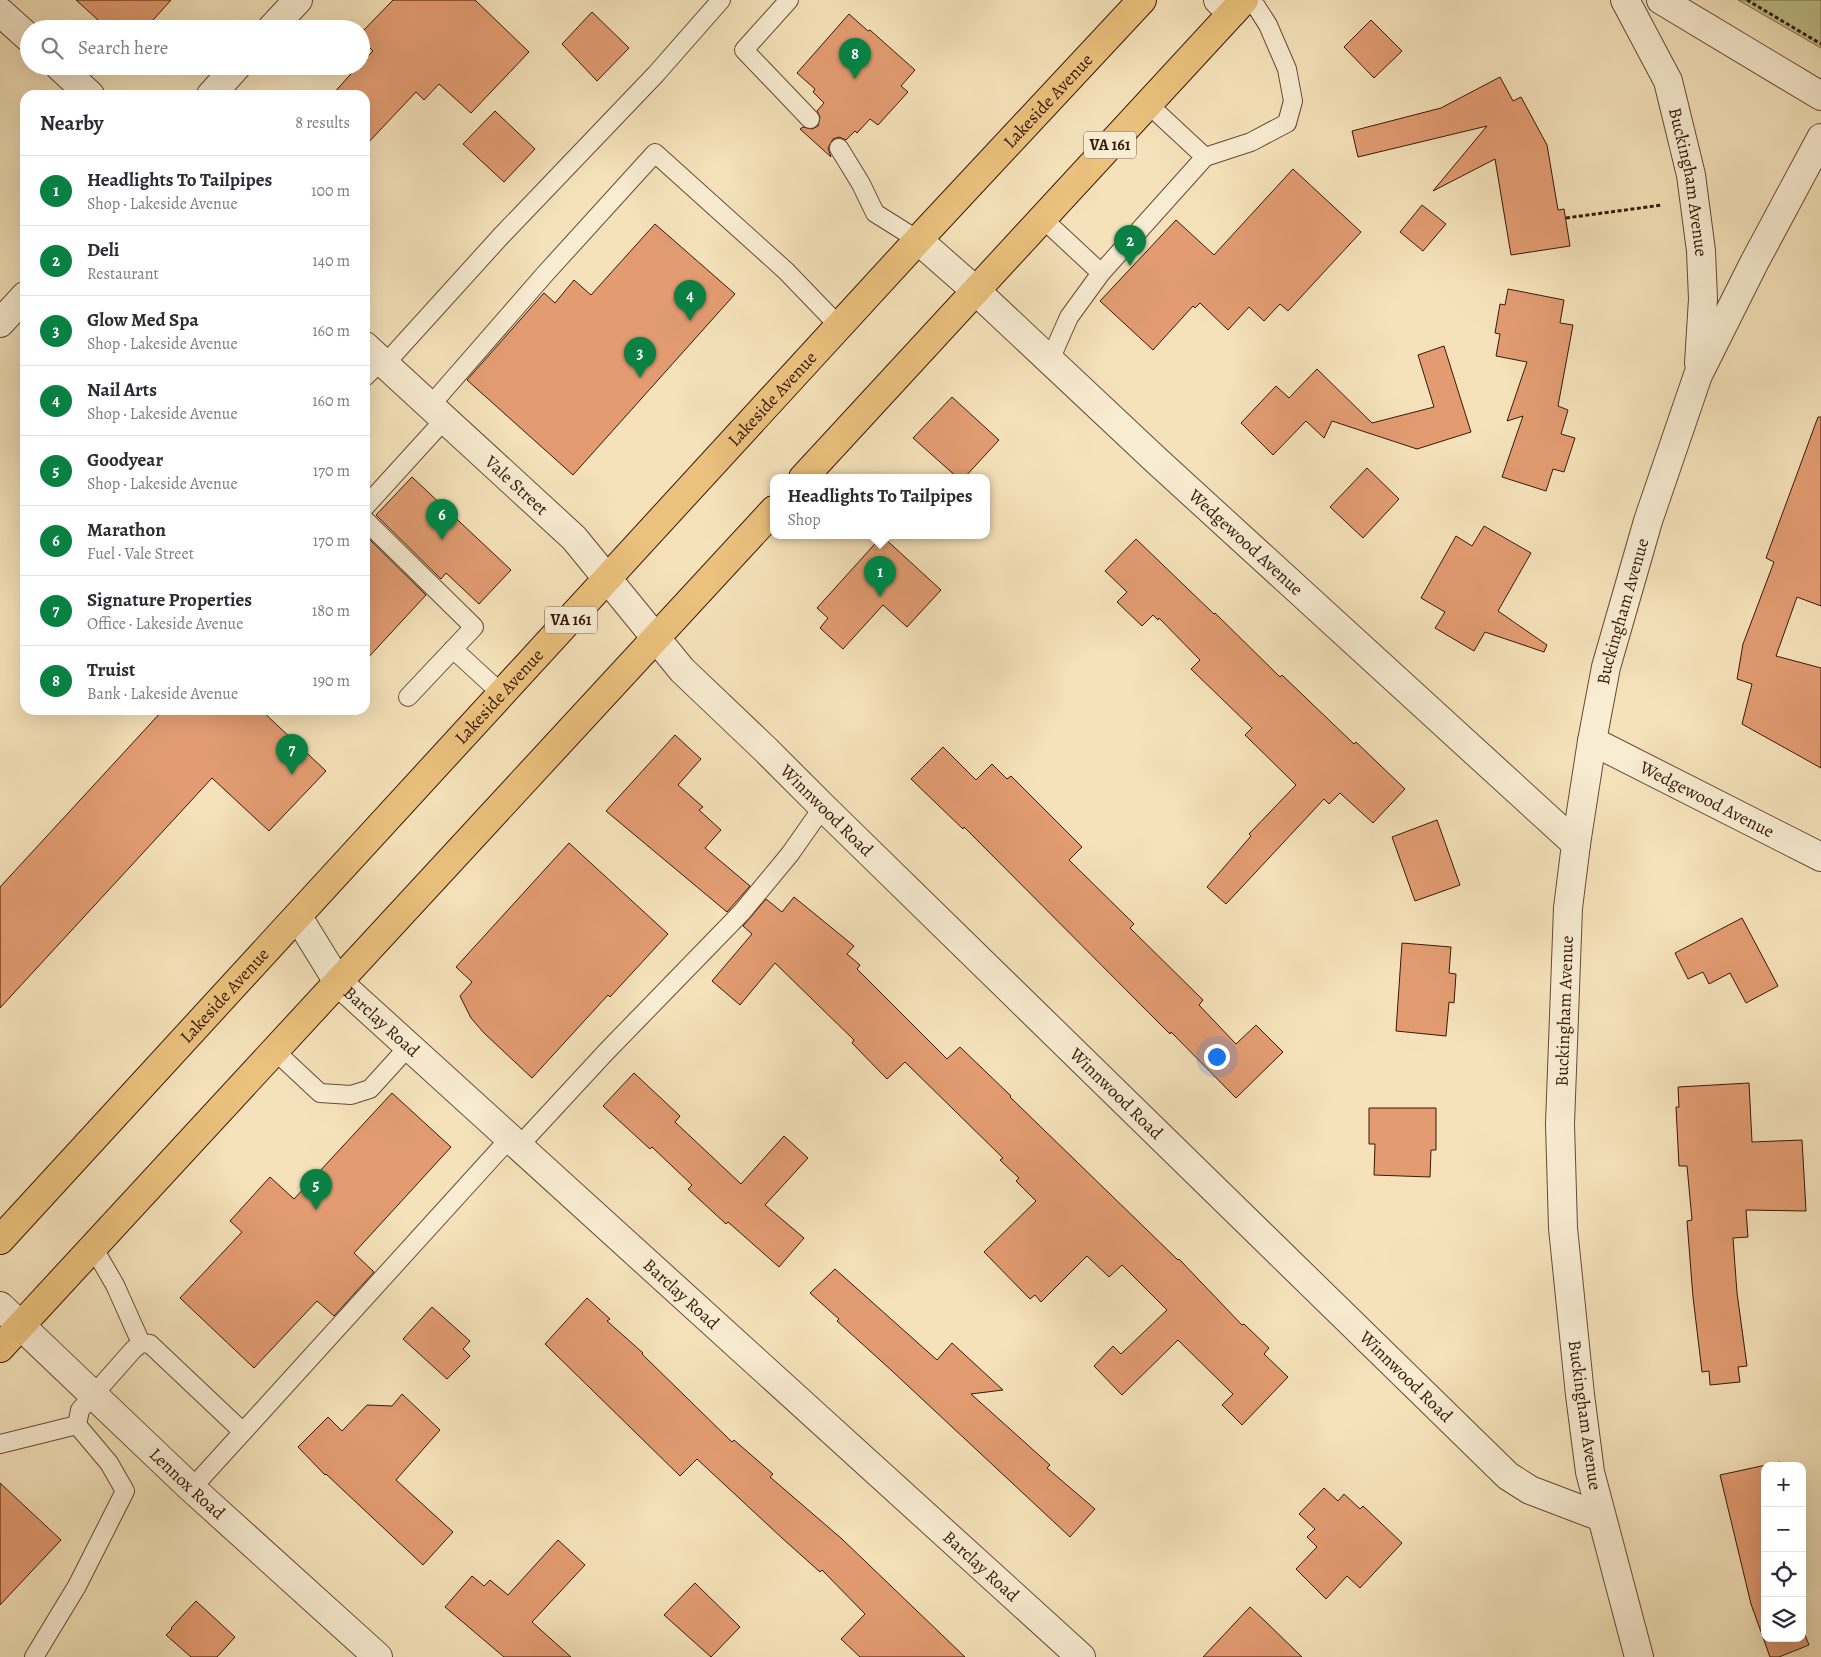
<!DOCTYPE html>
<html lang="en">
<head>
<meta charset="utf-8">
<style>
	:root { --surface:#fff; --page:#f2f2f3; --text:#2b2b33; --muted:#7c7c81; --line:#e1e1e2; --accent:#0b8043 }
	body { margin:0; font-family:Alegreya,serif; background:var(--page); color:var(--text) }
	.controls { position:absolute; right:15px; bottom:15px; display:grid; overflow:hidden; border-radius:10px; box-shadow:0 5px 20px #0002 }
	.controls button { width:45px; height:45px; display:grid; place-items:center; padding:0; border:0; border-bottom:1px solid var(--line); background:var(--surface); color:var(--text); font:25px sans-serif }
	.you { position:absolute; left:1216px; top:1056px; width:18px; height:18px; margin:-12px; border:4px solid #fff; border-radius:50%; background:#1a73e8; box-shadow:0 0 0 8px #1a73e833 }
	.badge { display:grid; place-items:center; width:32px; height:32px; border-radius:50%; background:var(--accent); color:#fff; font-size:16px; font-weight:700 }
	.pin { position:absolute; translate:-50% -41px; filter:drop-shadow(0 1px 2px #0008) }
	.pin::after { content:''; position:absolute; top:26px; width:18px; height:15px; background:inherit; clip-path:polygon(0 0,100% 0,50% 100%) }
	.popup { position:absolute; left:770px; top:474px; width:220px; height:65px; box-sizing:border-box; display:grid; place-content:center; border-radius:10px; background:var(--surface); filter:drop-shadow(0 1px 4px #0005); font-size:16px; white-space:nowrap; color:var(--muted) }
	.popup b { font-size:19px; color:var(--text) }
	.popup::after { content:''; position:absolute; left:50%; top:100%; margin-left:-10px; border:10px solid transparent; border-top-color:var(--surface) }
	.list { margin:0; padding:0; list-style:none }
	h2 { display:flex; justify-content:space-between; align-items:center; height:65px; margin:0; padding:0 20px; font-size:21px }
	h2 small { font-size:16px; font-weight:400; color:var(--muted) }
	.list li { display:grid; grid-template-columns:32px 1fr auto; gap:15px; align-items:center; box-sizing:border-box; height:70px; padding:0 20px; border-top:1px solid var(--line) }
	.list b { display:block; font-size:19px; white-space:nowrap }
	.list p { margin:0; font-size:16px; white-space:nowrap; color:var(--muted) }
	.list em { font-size:16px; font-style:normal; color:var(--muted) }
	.icon { flex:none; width:28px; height:28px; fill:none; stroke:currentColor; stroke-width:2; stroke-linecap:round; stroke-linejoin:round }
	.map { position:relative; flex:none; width:1821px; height:1657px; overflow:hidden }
	.search { position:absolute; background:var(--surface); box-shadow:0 5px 20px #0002; left:20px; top:20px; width:350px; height:55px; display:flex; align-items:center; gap:12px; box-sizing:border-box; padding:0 18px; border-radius:28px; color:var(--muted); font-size:19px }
	.panel { position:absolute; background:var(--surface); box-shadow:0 5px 20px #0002; left:20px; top:90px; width:350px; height:625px; border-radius:15px }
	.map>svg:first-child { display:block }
	.green { fill:#c0c28d; stroke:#7c6d4b }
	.building { fill:#e39c72; stroke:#371809 }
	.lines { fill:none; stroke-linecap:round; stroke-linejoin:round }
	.service-casing { stroke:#664a35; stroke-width:20 }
	.minor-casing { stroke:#664a35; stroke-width:30 }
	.primary-casing { stroke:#371809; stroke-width:30 }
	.path { stroke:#371809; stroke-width:3; stroke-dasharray:4 2.5; stroke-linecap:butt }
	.service { stroke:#f8ecd2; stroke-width:18 }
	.minor { stroke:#f8ecd2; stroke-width:28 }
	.primary { stroke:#eac17d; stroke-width:28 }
	.labels { text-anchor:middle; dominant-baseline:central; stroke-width:5; stroke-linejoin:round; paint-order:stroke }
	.shield { fill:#f8ecd2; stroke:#715845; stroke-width:1 }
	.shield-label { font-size:16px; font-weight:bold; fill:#371809 }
	.street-label { font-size:18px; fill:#371809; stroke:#f8ecd2 }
</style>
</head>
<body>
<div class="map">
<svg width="1821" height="1657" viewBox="0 0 1821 1657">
	<rect width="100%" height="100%" fill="#f5e2ba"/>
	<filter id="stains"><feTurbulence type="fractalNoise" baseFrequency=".004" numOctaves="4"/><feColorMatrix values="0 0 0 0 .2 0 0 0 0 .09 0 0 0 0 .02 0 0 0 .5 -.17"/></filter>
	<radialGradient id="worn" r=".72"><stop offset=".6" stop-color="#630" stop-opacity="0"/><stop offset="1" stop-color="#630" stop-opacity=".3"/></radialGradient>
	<polygon class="green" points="1738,0 1821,0 1821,48"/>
	<g class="building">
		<polygon points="76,0 171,0 145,29 108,29"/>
		<polygon points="393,0 475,0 529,52 471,113 439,84 424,100 416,92 365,146 365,95 332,95 358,66 361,66 361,63 373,51 361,39 361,33"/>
		<polygon points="592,12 629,48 597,81 562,44"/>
		<polygon points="849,14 868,31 870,30 915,70 901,86 908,92 878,125 870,119 857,133 855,131 846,140 839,137 833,139 828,148 831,157 800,129 803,127 812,129 818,126 820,117 817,111 824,103 813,92 815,89 797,73"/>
		<polygon points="1371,20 1402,51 1374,78 1344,47"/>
		<polygon points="1500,77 1513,101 1521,97 1547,145 1558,210 1564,209 1570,246 1511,255 1495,159 1433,191 1487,126 1358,157 1352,131 1441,108"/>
		<polygon points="495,111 535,149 504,182 463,144"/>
		<polygon points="1293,169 1361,232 1288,311 1280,304 1264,321 1249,307 1228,330 1200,303 1195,308 1193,306 1153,350 1100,301 1176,220 1214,255"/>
		<polygon points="1422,205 1446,224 1423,251 1400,232"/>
		<polygon points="655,224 735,294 573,475 467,380 544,293 555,303 574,280 591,295"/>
		<polygon points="1508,289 1564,300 1560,323 1573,325 1558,406 1568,410 1561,434 1575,438 1564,472 1553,469 1546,491 1502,477 1523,416 1507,421 1527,362 1496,356 1500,334 1495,333 1500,304 1505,305"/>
		<polygon points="1444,346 1471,432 1417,449 1332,421 1324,438 1306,421 1273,455 1241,423 1276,386 1289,398 1317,369 1372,423 1434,407 1418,355"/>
		<polygon points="952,397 999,440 964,478 958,478 913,438"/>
		<polygon points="1818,417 1821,417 1821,606 1797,597 1776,656 1821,668 1821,768 1742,724 1752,684 1737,679 1743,644 1774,562 1766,558"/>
		<polygon points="1367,468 1399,499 1363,538 1330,507"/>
		<polygon points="412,477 511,570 479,604 446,573 441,579 376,515"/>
		<polygon points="1484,526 1531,553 1498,611 1547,645 1544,652 1485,632 1474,651 1435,628 1445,612 1421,598 1456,536 1472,546"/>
		<polygon points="365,535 426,595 365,661"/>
		<polygon points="882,536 941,590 907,627 883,605 843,649 820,628 828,618 817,608"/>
		<polygon points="1136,539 1214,614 1215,613 1280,677 1282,675 1354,744 1356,742 1405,789 1373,823 1340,793 1329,804 1324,799 1226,904 1207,887 1251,836 1249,834 1296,785 1245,735 1252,728 1191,669 1200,660 1159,618 1158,620 1153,615 1142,626 1117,602 1127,592 1105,571"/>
		<polygon points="163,710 261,710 326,771 269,831 212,778 0,1008 0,887"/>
		<polygon points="675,735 701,759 678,785 703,807 699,810 721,830 705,848 750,886 727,912 606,811"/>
		<polygon points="943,747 976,780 992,764 1007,779 1011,776 1082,847 1069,860 1134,924 1130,928 1203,1000 1199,1005 1236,1044 1256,1025 1283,1052 1236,1098 1171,1032 1170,1034 964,827 963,829 911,779"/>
		<polygon points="1437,820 1460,885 1415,901 1392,837"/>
		<polygon points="569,843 668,934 610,997 608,995 532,1078 484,1033 471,1018 460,996 472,982 456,967"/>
		<polygon points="794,897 854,946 847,954 860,965 857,969 947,1059 960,1047 1011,1096 1010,1097 1178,1260 1179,1259 1242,1325 1244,1324 1269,1348 1264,1354 1288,1377 1242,1425 1222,1405 1233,1394 1178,1340 1122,1395 1094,1366 1113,1346 1121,1354 1167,1310 1122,1265 1109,1277 1087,1256 1041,1302 1035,1295 1030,1299 984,1252 1036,1201 1016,1181 1019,1178 1000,1160 1003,1158 905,1062 887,1079 852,1043 854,1040 775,963 740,1005 712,981 752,934 743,926 766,899 782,912"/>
		<polygon points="1742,918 1778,986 1746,1003 1730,973 1709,984 1703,972 1688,979 1675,953"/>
		<polygon points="1402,943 1451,947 1449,973 1456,974 1454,1003 1449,1002 1446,1036 1396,1031"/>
		<polygon points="634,1073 680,1116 675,1122 741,1184 784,1136 808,1158 765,1205 804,1238 779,1267 728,1222 726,1224 688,1189 692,1185 652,1147 650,1149 603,1106"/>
		<polygon points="1749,1083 1752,1142 1802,1140 1806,1211 1746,1210 1748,1237 1733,1238 1737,1293 1747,1366 1738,1367 1740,1382 1710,1385 1709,1371 1702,1372 1693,1297 1687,1221 1692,1220 1687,1166 1679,1166 1676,1107 1679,1107 1678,1087"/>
		<polygon points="392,1093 451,1147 354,1253 374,1272 334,1316 317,1301 254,1368 180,1298 242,1232 230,1221 270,1177 294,1199"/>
		<polygon points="1369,1108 1436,1108 1436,1150 1431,1150 1430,1177 1374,1175 1375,1144 1369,1144"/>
		<polygon points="835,1269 937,1360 952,1343 1003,1390 971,1394 1050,1465 1047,1468 1095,1509 1070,1537 891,1370 837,1321 839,1319 810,1293"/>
		<polygon points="587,1298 610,1319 607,1321 643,1353 642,1354 732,1442 734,1440 773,1474 770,1477 842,1539 965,1657 860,1657 841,1639 865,1614 822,1570 820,1572 782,1538 697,1459 680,1476 545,1344"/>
		<polygon points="432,1307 470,1341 463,1349 470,1356 447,1379 403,1339"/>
		<polygon points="402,1394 440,1430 396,1480 453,1532 423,1565 326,1474 325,1475 298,1447 328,1417 342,1431 367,1405 392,1406"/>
		<polygon points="1780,1462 1781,1466 1765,1466 1765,1638 1802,1638 1802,1627 1809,1645 1779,1657 1770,1657 1751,1604 1720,1475"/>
		<polygon points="0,1483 61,1540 0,1605"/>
		<polygon points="1324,1488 1338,1501 1344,1494 1360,1509 1363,1506 1402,1543 1360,1588 1347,1576 1326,1599 1296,1569 1317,1547 1307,1537 1315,1529 1299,1514"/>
		<polygon points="558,1540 585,1565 532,1622 571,1657 504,1657 445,1607 472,1576 484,1586 490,1580 508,1595"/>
		<polygon points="695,1583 740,1627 711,1657 664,1615"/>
		<polygon points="196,1601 235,1637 217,1657 191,1657 166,1635 172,1629 171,1628"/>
		<polygon points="1250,1607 1266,1622 1302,1657 1203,1657"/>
	</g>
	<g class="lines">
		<defs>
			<g id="service">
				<polyline points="789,0 744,50 810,119"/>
				<polyline points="839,148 861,184 875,213 918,240"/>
				<polyline points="1205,157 1251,142 1287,123 1293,101 1287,69 1268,25 1252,0"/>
				<polyline points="1043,219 1101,273 1205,157 1148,104"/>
				<polyline points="1050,360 1069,317 1101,273"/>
				<polyline points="385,364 501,236 656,74 721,0"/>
				<polyline points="365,377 381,361"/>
				<polyline points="430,406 545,274 655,153 786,271 839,326"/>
				<polyline points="365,507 445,419"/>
				<polyline points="365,520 474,627 408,697"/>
				<polyline points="453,649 502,694"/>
				<polyline points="275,1051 320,1093 351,1095 370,1089 409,1046"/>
				<polyline points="519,1146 606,1052 742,912 790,854 823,807"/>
				<polyline points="93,1247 115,1285 141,1343"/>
				<polyline points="0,1444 77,1425"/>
				<polyline points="192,1488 510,1138"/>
				<polyline points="34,1657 77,1586 125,1491 109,1463 77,1425 80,1410 133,1350 141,1343 150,1344 243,1432"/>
			</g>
			<g id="minor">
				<polyline points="1218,0 1232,13"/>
				<path id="s1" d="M1625 0 1668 81 1691 175 1701 251 1703 299 1699 363"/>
				<polyline points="1661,0 1821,96"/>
				<polyline points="0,12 29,38"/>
				<polyline points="271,29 298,0"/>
				<polyline points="59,66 90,95"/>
				<polyline points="211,95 237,66"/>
				<path id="s2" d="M918 240 976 291 1157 461 1576 844"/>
				<polyline points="0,323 25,296"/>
				<path id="s3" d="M365 346 574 538 682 670 765 749 823 807 1508 1476 1530 1490 1601 1517"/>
				<path id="s4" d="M1592 741 1821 857"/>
				<path id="s5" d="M298 917 338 982 1081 1657"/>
				<path id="s6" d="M0 1306 189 1486 378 1657"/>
				<path id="s7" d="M1639 1657 1590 1472 1580 1395 1563 1228 1560 1124 1568 908 1576 844 1592 741 1606 667 1648 521 1698 375 1754 263 1821 138"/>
			</g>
			<g id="primary">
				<polyline points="803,478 1244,0"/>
				<path id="s8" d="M0 1240 918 240 1142 0"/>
				<polyline points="0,1348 774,510"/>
			</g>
		</defs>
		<use href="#service" class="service-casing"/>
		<use href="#minor" class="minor-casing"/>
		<use href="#primary" class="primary-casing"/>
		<g class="path">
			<polyline points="1747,0 1821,44"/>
			<polyline points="1566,218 1662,205"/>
		</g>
		<use href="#service" class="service"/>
		<use href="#minor" class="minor"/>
		<use href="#primary" class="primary"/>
	</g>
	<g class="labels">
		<g class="shield">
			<rect x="1084" y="131.5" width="52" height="27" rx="4"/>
			<rect x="545" y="606.5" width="52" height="27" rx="4"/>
		</g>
		<g class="shield-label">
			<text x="1110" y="145">VA 161</text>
			<text x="571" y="620">VA 161</text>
		</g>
		<g class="street-label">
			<text stroke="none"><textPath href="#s8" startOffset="1548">Lakeside Avenue</textPath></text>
			<text stroke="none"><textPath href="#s1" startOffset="195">Buckingham Avenue</textPath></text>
			<text stroke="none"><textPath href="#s8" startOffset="1142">Lakeside Avenue</textPath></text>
			<text stroke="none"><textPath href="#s3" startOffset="206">Vale Street</textPath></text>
			<text stroke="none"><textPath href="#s2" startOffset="446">Wedgewood Avenue</textPath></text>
			<text stroke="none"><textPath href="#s7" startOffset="1059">Buckingham Avenue</textPath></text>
			<text stroke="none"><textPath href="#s8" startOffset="738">Lakeside Avenue</textPath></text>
			<text stroke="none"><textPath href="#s4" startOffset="129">Wedgewood Avenue</textPath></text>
			<text stroke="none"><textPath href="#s3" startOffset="656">Winnwood Road</textPath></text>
			<text stroke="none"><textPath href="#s8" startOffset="332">Lakeside Avenue</textPath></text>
			<text stroke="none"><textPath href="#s7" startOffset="654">Buckingham Avenue</textPath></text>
			<text stroke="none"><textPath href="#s5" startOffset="135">Barclay Road</textPath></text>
			<text stroke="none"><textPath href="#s3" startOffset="1061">Winnwood Road</textPath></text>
			<text stroke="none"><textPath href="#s5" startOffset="540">Barclay Road</textPath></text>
			<text stroke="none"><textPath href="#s3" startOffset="1466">Winnwood Road</textPath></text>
			<text transform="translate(1585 1415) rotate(82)">Buckingham Avenue</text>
			<text stroke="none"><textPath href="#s6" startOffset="258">Lennox Road</textPath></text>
			<text stroke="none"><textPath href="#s5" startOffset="945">Barclay Road</textPath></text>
		</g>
	</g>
	<rect width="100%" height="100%" filter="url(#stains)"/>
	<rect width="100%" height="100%" fill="url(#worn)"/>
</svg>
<div class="controls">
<button>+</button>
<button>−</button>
<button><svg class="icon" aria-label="locate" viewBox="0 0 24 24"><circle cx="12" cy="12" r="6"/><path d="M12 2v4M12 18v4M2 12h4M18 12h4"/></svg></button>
<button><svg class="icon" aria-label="layers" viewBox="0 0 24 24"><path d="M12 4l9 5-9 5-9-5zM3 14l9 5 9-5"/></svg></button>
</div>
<div class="you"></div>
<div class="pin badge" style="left:880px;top:597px">1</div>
<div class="popup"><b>Headlights To Tailpipes</b>Shop</div>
<div class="pin badge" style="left:1130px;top:266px">2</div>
<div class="pin badge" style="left:640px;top:378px">3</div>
<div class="pin badge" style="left:690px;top:321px">4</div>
<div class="pin badge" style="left:316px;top:1210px">5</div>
<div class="pin badge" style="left:442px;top:540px">6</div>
<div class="pin badge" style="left:292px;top:775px">7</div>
<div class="pin badge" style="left:855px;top:79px">8</div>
<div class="search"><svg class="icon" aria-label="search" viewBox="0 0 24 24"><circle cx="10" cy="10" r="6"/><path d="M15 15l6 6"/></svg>Search here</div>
<section class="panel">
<h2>Nearby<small>8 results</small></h2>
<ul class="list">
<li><span class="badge">1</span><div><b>Headlights To Tailpipes</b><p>Shop · Lakeside Avenue</p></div><em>100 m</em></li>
<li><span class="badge">2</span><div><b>Deli</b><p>Restaurant</p></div><em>140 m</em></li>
<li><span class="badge">3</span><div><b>Glow Med Spa</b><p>Shop · Lakeside Avenue</p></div><em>160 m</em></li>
<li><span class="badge">4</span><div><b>Nail Arts</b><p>Shop · Lakeside Avenue</p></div><em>160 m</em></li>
<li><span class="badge">5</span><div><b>Goodyear</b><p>Shop · Lakeside Avenue</p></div><em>170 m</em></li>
<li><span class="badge">6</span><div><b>Marathon</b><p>Fuel · Vale Street</p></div><em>170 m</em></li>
<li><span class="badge">7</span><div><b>Signature Properties</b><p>Office · Lakeside Avenue</p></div><em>180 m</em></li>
<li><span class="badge">8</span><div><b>Truist</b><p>Bank · Lakeside Avenue</p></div><em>190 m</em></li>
</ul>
</section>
</div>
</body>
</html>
